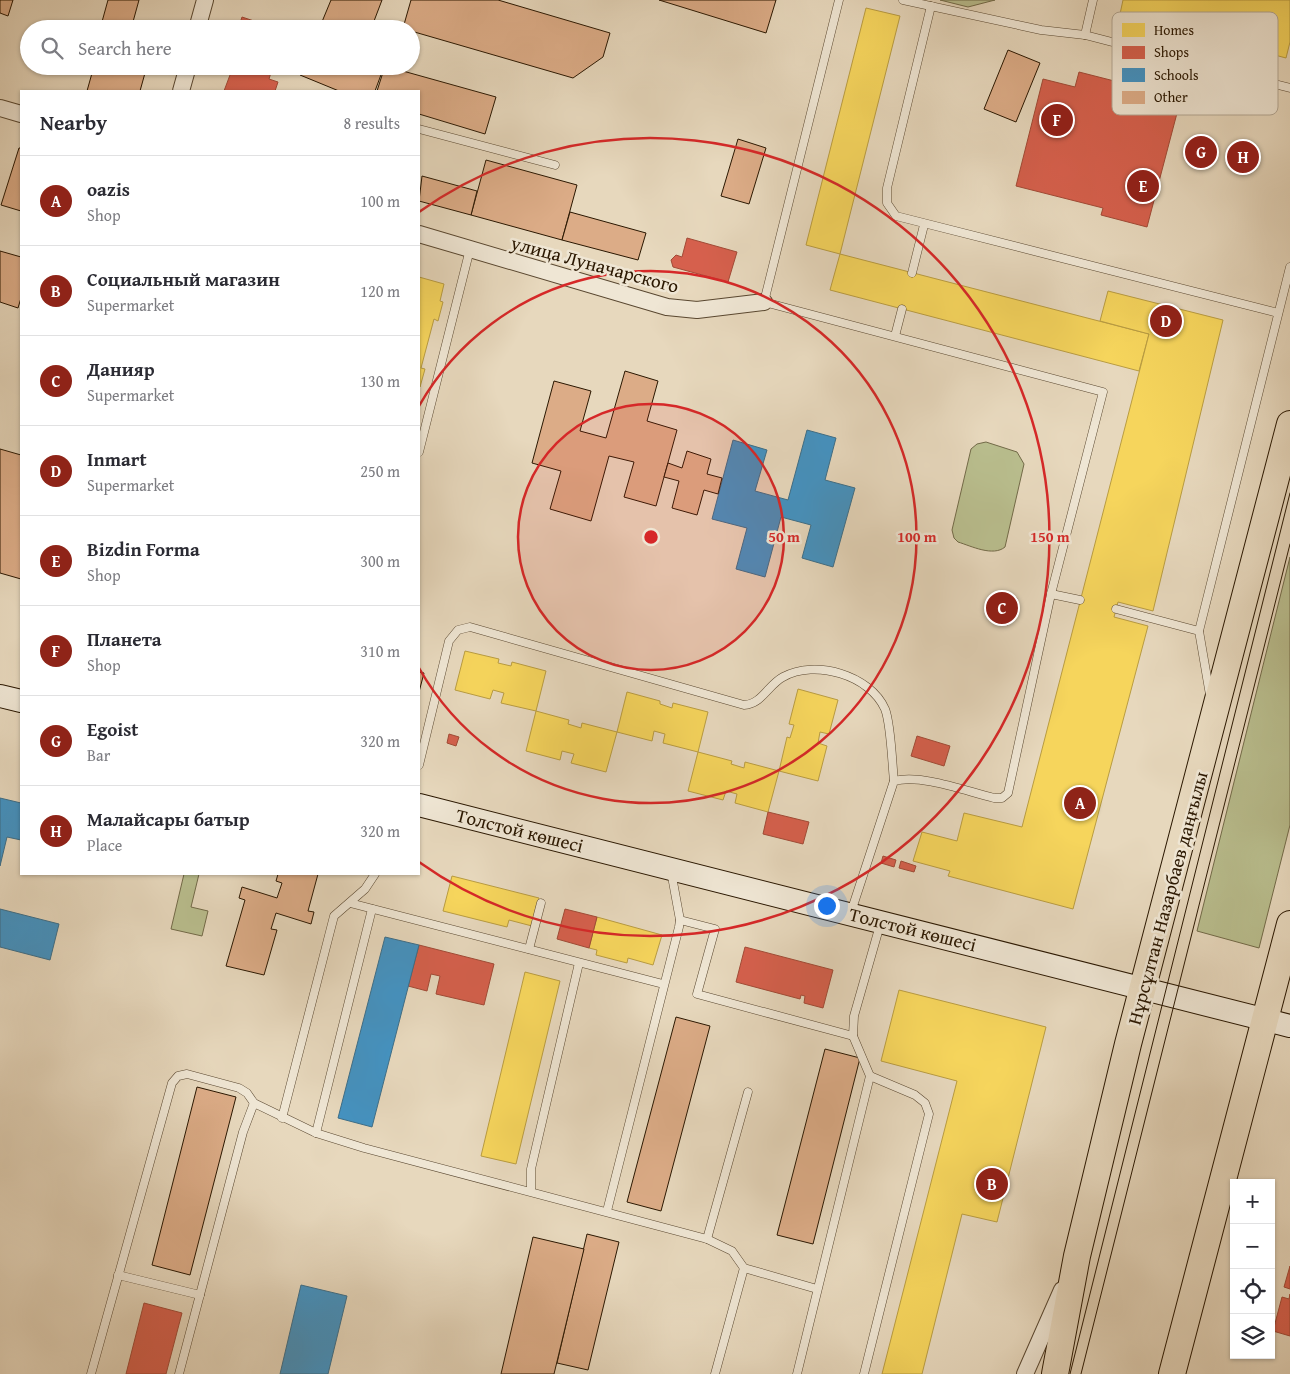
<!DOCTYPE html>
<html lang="en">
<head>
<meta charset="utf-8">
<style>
	:root { --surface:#fff; --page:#f2f2f3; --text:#2b2b33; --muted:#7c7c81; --line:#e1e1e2; --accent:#8f2418 }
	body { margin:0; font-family:"Gentium Book Plus",serif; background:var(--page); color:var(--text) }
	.controls { position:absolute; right:15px; bottom:15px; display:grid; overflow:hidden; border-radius:0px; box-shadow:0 1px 4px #0004 }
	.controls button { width:45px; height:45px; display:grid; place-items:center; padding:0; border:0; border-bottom:1px solid var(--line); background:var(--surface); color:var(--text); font:25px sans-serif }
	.you { position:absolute; left:826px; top:905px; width:18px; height:18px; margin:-12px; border:4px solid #fff; border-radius:50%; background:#1a73e8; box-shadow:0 0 0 8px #1a73e833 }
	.badge { display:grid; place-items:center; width:32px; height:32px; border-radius:50%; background:var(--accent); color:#fff; font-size:16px; font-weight:700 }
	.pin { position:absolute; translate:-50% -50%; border:2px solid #fff; box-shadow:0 1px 5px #0006 }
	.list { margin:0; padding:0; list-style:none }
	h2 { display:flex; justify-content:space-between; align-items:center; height:65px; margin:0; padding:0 20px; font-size:21px }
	h2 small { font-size:16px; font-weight:400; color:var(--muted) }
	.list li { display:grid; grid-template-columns:32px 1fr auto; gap:15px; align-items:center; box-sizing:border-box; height:90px; padding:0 20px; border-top:1px solid var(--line) }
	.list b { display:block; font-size:19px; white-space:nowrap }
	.list p { margin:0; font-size:16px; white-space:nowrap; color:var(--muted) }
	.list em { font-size:16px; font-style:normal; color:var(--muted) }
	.icon { flex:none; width:28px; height:28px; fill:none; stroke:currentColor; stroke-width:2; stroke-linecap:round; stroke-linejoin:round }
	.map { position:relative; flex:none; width:1290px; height:1374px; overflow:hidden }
	.search { position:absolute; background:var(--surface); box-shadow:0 1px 4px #0004; left:20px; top:20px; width:400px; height:55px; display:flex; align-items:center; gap:12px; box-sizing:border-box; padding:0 18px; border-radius:28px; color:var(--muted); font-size:19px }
	.panel { position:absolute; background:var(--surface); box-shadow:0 1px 4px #0004; left:20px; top:90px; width:400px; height:785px; border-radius:0px }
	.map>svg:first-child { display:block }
	.green { fill:#b9be8e; stroke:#726a48 }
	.homes { fill:#f6d55c; stroke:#b99c41 }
	.shops { fill:#d6604d; stroke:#a24a36 }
	.schools { fill:#4393c3; stroke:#3c6e89 }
	.building { fill:#dcac87; stroke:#2a1701 }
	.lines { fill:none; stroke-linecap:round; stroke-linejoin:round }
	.service-casing { stroke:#594730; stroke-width:9 }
	.minor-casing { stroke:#594730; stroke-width:18 }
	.secondary-casing { stroke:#2a1701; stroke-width:24 }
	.primary-casing { stroke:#2a1701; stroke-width:28 }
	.service { stroke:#efe6d4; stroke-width:8 }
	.minor { stroke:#efe6d4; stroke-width:16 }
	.secondary { stroke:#efe6d4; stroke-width:22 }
	.primary { stroke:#e7d8bd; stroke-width:26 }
	.tram { stroke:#2a1701; stroke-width:1 }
	.ring { fill:none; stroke:#d62828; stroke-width:2.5 }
	.labels { text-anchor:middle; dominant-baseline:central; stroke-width:5; stroke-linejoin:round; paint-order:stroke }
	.street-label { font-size:19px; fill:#2a1701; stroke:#efe6d4 }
	.key { fill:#efe6d4; stroke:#b4a895; stroke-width:1 }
	.key-label { font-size:14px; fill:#2a1701 }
	.centre { fill:#d62828; stroke:#efe6d4; stroke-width:2.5 }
	.ring-label { font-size:15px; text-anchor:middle; font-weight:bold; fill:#d62828; stroke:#efe6d4; stroke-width:5; stroke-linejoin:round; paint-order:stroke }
</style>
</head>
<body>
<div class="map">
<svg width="1290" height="1374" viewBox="0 0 1290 1374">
	<rect width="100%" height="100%" fill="#e7d8bd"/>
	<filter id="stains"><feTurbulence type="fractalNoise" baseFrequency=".004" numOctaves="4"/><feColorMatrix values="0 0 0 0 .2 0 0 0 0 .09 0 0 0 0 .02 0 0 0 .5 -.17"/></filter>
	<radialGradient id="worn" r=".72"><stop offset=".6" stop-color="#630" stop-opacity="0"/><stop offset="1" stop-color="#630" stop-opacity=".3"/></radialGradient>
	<g class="green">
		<polygon points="940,0 995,0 968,7"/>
		<path d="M986 442 1017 452 1024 464 1005 547C993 557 971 546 958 542L954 538 952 530 971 449 977 444Z"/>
		<polygon points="1290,557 1290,825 1259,948 1197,931"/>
		<polygon points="184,874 199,874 191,907 208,911 202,936 171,929"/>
	</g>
	<g class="homes">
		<polygon points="1123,0 1290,0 1290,42 1286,58 1120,14"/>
		<polygon points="866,8 900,16 840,254 806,245"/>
		<polygon points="840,254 1149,334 1139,371 830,290"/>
		<polygon points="419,277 444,284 440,301 443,302 438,321 434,319 421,368 425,369 420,387"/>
		<polygon points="1108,291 1223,320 1153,611 1118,602 1114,617 1148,626 1073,909 948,876 950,871 913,861 922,832 957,841 964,813 1022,827 1149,334 1100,321"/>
		<polygon points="465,651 499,659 498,663 511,666 512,662 546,671 536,711 501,703 504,693 493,690 490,699 455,690"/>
		<polygon points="798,689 838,700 829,734 820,732 818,743 827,746 818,781 779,771 787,737 790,738 794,725 789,724"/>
		<polygon points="627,692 660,701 660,704 672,708 673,703 708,712 698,752 663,743 665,734 654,731 652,741 617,732"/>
		<polygon points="536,711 569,720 568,724 581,728 582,723 617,732 606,772 571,763 574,754 562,751 560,760 526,751"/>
		<polygon points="698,752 732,761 731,764 744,768 745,762 779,771 768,812 735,803 737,794 726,791 723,800 688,791"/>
		<polygon points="452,876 539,898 532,926 509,920 507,927 443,911"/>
		<polygon points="597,917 662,935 653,965 628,958 627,963 596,955 597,950 589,948"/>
		<polygon points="525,972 560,981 516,1164 481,1156"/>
		<polygon points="899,990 1046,1027 997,1222 962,1214 922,1374 882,1374 957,1081 881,1061"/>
	</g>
	<g class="shops">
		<polygon points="242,17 278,29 238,29"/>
		<polygon points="231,66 273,66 269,79 278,82 275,91 224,91 233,67"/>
		<polygon points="1079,72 1181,98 1147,227 1101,215 1103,208 1016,186 1043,79 1075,87"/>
		<polygon points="1196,142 1206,146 1208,157 1205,160 1192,158"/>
		<polygon points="687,238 737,252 728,282 673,267 671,260 676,255 682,257"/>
		<polygon points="998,592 1017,598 1008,625 989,619"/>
		<polygon points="449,734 459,737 456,746 447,743"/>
		<polygon points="917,736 950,746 944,766 911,756"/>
		<polygon points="768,812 809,822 803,844 763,834"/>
		<polygon points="883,856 896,860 894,867 881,863"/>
		<polygon points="901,861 916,866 914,872 899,868"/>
		<polygon points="565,909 597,917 589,948 557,939"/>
		<polygon points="419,945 494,964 484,1005 436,994 440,976 431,974 427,991 408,986"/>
		<polygon points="745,947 833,970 823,1008 804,1003 805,996 801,995 800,999 736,982"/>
		<polygon points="1290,1266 1290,1289 1284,1287"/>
		<polygon points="1290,1294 1290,1336 1273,1331 1282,1297 1289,1299"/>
		<polygon points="144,1303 182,1313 166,1374 126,1374"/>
	</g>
	<g class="schools">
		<polygon points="807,430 836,438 825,480 855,488 833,567 802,558 811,525 781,517 765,577 736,569 747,528 712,519 733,440 767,450 755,491 788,500"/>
		<polygon points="0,798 21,803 21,840 7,837 0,866"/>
		<polygon points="0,909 59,924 50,960 0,947"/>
		<polygon points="385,937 419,945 372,1127 338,1118"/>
		<polygon points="301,1285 347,1296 328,1374 280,1374"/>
	</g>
	<g class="building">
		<polygon points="0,0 13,0 8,16 0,13"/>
		<polygon points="108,0 139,0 131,29 100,29"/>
		<polygon points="331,0 382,0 371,29 319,29"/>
		<polygon points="411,0 498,0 610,33 603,57 573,78 411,31 411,29 403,28"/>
		<polygon points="659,0 776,0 766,33"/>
		<polygon points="1008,50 1040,63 1016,122 984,109"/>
		<polygon points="94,66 123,66 145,73 140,91 87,91"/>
		<polygon points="304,66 368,66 382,72 375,91 339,91 300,75"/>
		<polygon points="385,66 496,97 485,134 419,114 419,91 377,91"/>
		<polygon points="738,139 766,148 749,204 721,196"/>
		<polygon points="19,148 21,148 21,211 1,205"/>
		<polygon points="486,160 577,185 562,240 471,215"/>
		<polygon points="422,176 477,191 471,215 419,201"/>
		<polygon points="570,212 646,233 638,260 562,240"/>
		<polygon points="0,251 21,257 21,298 18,308 0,302"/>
		<polygon points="625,371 658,381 647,421 677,430 656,506 624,497 634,462 609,456 591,521 550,509 561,471 532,463 554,381 591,391 580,431 606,438"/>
		<polygon points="0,449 21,455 21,579 0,573"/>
		<polygon points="687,451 711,459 707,474 722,478 718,494 704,490 697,515 672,508 679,481 664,477 668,463 682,468"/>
		<polygon points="419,672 424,673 419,692"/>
		<polygon points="278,874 318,874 308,911 314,912 311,924 276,913 271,929 277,930 264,975 226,966 245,900 239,898 242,887 277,898 282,883 276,881"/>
		<polygon points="676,1017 710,1026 661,1211 627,1202"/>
		<polygon points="825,1049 860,1058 813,1244 777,1235"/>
		<polygon points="197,1087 236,1097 190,1275 152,1265"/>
		<polygon points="587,1234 619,1242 588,1370 557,1363"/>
		<polygon points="533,1237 584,1249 554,1374 501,1374"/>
	</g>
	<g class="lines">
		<defs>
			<g id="service">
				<path d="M839 0 764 302 1103 392 1051 594 1008 793 1002 798H994C965 791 922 774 894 781L851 912"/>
				<polyline points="903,0 1041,30 1085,35 1290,88"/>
				<polyline points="931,6 887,188 887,203 896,216 1278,313"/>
				<polyline points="1085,35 1093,0"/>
				<polyline points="419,129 555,165"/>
				<polyline points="912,273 924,225"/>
				<polyline points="895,336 902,309"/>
				<polyline points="419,452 470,249"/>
				<polyline points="1051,594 1080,600"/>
				<polyline points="1116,609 1199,631"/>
				<polyline points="1210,695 1199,631 1290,267"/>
				<path d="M419 765 449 641 458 630 470 627 744 705C762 704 768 685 783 677 815 659 870 675 885 709 891 724 892 763 894 781"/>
				<polyline points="350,903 663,984"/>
				<polyline points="680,920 715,929 697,994 853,1036"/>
				<polyline points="529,949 541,903"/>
				<polyline points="282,1118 334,916 365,889 375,874"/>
				<polyline points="316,1133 372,909"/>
				<polyline points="531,1191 531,1169 579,963"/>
				<polyline points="607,1211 679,927 680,920 671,871"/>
				<polyline points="707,1239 748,1092"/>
				<polyline points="118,1275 200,1295"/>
				<polyline points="91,1374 172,1083 178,1076 187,1074 239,1088 247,1093 254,1103"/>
				<polyline points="179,1374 243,1132 254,1103 316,1133 364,1148 707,1239 732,1251 744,1268 817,1289"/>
				<polyline points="715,1374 744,1268"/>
				<polyline points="797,1374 870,1076"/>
				<polyline points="864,1374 929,1114 925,1103 915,1095 870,1076 853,1036 854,1016 880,925"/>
			</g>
			<g id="minor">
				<polyline points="197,29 205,0"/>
				<polyline points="181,91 188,66"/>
				<polyline points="0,108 21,114"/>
				<polyline points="419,234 667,307 697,310 764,302"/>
				<polyline points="1025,1374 1062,1290"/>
			</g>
			<g id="secondary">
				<polyline points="0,696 21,701"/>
				<polyline points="419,805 1290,1026"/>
			</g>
			<g id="primary">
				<polyline points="1055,1374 1077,1256 1128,1044 1290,424"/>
				<polyline points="1172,1374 1290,924"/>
			</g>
		</defs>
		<use href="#service" class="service-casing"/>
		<use href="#minor" class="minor-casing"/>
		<use href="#secondary" class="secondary-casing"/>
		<use href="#primary" class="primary-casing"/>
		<use href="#service" class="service"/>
		<use href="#minor" class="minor"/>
		<use href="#secondary" class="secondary"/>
		<use href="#primary" class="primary"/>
		<g class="tram">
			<polyline points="1070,1374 1290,493"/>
			<polyline points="1081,1374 1290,544"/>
		</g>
	</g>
	<circle cx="651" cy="537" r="133" fill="#d62828" fill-opacity=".12"/>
	<g class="ring">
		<circle cx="651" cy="537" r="133"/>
		<path d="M419 406A266 266 0 1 1 419 668"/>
		<path d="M419 212A399 399 0 1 1 419 862"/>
	</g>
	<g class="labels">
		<g class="street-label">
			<text transform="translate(595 264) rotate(15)">улица Луначарского</text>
			<text transform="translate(520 830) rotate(14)">Толстой көшесі</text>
			<text transform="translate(1167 898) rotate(-75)">Нұрсұлтан Назарбаев даңғылы</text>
			<text transform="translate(913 929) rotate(14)">Толстой көшесі</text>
		</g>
	</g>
	<rect x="1112" y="12" width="166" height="103" rx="8" class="key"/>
	<rect x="1122" y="23" width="23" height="14" fill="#f6d55c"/>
	<rect x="1122" y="46" width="23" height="13" fill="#d6604d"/>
	<rect x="1122" y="68" width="23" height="14" fill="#4393c3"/>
	<rect x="1122" y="91" width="23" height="13" fill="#dcac87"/>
	<g class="key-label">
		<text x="1154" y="35">Homes</text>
		<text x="1154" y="57">Shops</text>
		<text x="1154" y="80">Schools</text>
		<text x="1154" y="102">Other</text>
	</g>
	<circle cx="651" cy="537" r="8" class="centre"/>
	<g class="ring-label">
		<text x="784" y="542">50 m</text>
		<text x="917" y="542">100 m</text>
		<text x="1050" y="542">150 m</text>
	</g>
	<rect width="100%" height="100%" filter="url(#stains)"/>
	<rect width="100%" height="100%" fill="url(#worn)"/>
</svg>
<div class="controls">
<button>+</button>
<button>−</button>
<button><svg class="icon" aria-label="locate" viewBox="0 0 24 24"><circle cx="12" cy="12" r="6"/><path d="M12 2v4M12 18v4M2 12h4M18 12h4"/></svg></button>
<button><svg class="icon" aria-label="layers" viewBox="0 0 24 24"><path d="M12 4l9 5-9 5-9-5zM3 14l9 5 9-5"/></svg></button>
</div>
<div class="you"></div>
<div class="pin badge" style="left:1080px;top:803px">A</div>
<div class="pin badge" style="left:992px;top:1184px">B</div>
<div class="pin badge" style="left:1002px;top:608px">C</div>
<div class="pin badge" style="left:1166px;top:321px">D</div>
<div class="pin badge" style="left:1143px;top:186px">E</div>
<div class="pin badge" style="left:1057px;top:120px">F</div>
<div class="pin badge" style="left:1201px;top:152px">G</div>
<div class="pin badge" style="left:1243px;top:157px">H</div>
<div class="search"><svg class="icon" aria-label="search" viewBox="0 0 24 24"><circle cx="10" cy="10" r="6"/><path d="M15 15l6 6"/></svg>Search here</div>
<section class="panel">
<h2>Nearby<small>8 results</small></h2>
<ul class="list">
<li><span class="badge">A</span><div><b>oazis</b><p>Shop</p></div><em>100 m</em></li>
<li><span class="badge">B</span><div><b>Социальный магазин</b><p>Supermarket</p></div><em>120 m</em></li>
<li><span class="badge">C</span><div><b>Данияр</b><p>Supermarket</p></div><em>130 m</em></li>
<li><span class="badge">D</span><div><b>Inmart</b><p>Supermarket</p></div><em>250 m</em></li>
<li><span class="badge">E</span><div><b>Bizdin Forma</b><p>Shop</p></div><em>300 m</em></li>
<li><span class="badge">F</span><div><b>Планета</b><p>Shop</p></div><em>310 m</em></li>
<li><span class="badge">G</span><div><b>Egoist</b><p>Bar</p></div><em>320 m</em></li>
<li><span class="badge">H</span><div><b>Малайсары батыр</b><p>Place</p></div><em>320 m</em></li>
</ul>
</section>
</div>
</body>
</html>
